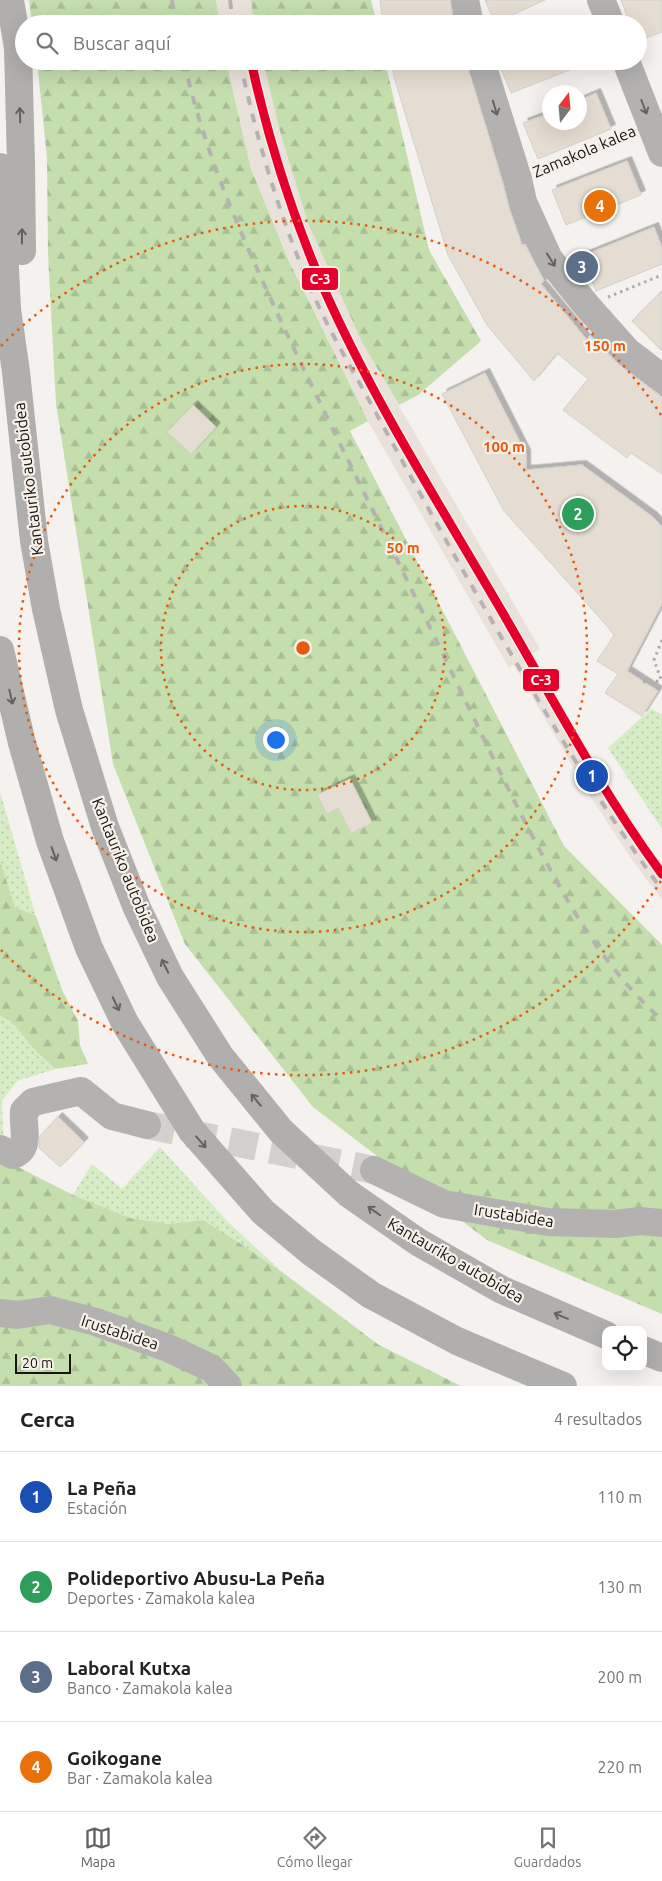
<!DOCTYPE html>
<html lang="es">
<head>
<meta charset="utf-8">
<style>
	:root { --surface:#fff; --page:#f2f2f2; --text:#222; --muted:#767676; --line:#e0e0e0; --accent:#64615f }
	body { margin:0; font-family:Ubuntu,sans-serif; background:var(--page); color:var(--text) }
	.controls { position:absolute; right:15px; bottom:15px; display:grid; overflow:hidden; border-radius:10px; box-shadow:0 5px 20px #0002 }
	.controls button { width:45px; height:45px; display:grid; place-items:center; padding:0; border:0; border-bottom:1px solid var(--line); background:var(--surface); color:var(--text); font:25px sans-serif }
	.compass { position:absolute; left:542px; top:85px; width:45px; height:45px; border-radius:50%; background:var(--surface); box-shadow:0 5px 20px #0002; rotate:16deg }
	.scale { position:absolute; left:15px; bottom:12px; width:56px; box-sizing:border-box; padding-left:5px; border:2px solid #171412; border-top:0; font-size:14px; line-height:18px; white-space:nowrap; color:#171412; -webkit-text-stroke:4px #f8f1ea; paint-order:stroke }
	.you { position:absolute; left:275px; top:739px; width:18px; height:18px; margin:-12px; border:4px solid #fff; border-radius:50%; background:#1a73e8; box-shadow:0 0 0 8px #1a73e833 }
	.badge { display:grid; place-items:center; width:32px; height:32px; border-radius:50%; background:var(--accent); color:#fff; font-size:16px; font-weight:700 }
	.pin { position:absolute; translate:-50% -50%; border:2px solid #fff; box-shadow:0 1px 5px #0006 }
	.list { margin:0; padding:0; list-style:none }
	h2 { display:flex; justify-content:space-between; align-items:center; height:65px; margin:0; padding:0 20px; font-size:21px }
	h2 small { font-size:16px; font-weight:400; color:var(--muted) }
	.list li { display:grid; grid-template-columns:32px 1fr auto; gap:15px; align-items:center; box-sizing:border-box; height:90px; padding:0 20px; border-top:1px solid var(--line) }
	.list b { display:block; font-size:19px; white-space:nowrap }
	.list p { margin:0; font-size:16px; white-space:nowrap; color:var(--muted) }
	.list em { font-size:16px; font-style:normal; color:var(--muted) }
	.icon { flex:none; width:28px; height:28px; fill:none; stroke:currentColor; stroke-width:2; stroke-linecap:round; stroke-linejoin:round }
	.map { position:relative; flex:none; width:662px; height:1386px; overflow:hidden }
	.search { position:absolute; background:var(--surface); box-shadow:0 5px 20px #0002; left:15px; right:15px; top:15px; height:55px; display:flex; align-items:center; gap:12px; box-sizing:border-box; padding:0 18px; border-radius:28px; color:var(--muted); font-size:19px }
	.sheet { height:425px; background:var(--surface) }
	nav { display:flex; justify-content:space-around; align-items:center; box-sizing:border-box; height:70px; border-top:1px solid var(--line); background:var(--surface); font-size:14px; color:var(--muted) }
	nav a { display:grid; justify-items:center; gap:2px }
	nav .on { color:var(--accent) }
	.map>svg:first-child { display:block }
	.built { fill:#eae2da }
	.grass { fill:url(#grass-dots) }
	.forest { fill:url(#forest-firs) }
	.building { fill:#e6ddd2; stroke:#d2d0ce; filter:url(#shadow) }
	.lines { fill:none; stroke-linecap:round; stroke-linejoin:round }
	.minor-tunnel { stroke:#d3d0cd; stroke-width:28; stroke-dasharray:28 14; stroke-linecap:butt }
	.path { stroke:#aeadac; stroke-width:3; stroke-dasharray:2.5 4; stroke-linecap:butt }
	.minor { stroke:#b3b2b1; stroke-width:28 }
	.highway { stroke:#b0afad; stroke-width:28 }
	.rail { stroke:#b5b3b2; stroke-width:4; stroke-dasharray:9 9; stroke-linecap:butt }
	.rail-1-casing { stroke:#f8f1ea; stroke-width:12 }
	.rail-1 { stroke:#e4002b; stroke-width:9 }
	.oneway { stroke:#656362 }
	.oneway2 { stroke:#646260 }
	.ring { fill:none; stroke:#e8590c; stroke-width:2.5; stroke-dasharray:2.5 5 }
	.labels { text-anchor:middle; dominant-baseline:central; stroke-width:4.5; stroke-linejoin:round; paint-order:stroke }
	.street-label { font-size:16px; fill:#171412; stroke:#f8f1ea }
	.centre { fill:#e8590c; stroke:#f8f1ea; stroke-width:2.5 }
	.ring-label { font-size:15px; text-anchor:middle; font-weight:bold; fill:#e8590c; stroke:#f8f1ea; stroke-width:4.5; stroke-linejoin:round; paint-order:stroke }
	.line-badge { stroke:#f8f1ea; stroke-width:2 }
	.badge-label { font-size:14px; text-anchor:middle; font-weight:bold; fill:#fff }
</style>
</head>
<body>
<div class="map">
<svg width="662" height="1386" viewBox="0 0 662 1386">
	<defs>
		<pattern id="grass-dots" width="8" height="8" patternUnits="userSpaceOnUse" patternTransform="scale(1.25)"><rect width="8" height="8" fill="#d6ecc4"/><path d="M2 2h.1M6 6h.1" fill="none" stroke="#b7caa7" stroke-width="1.8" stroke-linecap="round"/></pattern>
		<pattern id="forest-firs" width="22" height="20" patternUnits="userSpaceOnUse" patternTransform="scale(1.25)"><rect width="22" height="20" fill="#c4deae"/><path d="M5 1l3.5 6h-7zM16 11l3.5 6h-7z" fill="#a8be95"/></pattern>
		<filter id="shadow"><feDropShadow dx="4.5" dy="-4.5" stdDeviation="0" flood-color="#0004"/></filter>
	</defs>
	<rect width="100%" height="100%" fill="#f4f1ee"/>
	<g class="built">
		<polygon points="216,0 251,0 254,24 220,24"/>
		<polygon points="226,61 263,61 279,128 363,344 540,649 531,654 613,791 662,866 662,900 630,857 585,788 514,665 509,668 368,421 288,258 251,169"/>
	</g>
	<g class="grass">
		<polygon points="651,709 662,714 662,829 608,748"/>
		<polygon points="0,792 36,916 15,907 0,860"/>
		<polygon points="0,1016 12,1022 33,1048 55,1069 17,1081 2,1101 4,1160 0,1158"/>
		<polygon points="160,1147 227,1221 282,1272 238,1242 203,1220 170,1224 130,1218 73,1195 92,1164 122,1189"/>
	</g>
	<g class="forest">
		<polygon points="29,0 216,0 220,24 32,24"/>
		<polygon points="251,0 371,0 377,24 254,24"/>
		<polygon points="37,61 226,61 251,169 288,259 368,421 350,431 564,846 662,945 662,1314 487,1240 313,1107 185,944 113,764 56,404 48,254 47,158"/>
		<polygon points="263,61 385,61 429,250 481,341 418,395 399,405 363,344 308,223 279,128"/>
		<polygon points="0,860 15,907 36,916 62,990 78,1021 80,1045 88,1064 55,1069 33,1048 12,1022 0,1016"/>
		<polygon points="0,1158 73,1195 130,1218 170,1224 203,1220 238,1242 282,1272 379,1345 461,1386 0,1386"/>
	</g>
	<g class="building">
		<polygon points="380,0 450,0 454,24 383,24"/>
		<polygon points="485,0 545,0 495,23"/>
		<polygon points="621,0 662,0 662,32 638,41 638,24 630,24"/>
		<polygon points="391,61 466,61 503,184 509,208 522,245 525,244 544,281 541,284 587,340 590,335 617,363 662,397 662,474 631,453 627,458 563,410 588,379 557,353 534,381 487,325 448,255 394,77"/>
		<polygon points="498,61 590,61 590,62 511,93"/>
		<polygon points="596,93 611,129 538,159 523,123 550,113 550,122 580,122 580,100"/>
		<polygon points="627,161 641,195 566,225 552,190"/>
		<polygon points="654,227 662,248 662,264 596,291 582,256"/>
		<polygon points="662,291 662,351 632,321"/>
		<polygon points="485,373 526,454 526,470 582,465 653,517 662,527 662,604 627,671 658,691 642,716 605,693 618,674 597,661 614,635 607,626 504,511 442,394"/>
		<polygon points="193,405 216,427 191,454 167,432"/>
		<polygon points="350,779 372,823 351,833 338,808 327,814 317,795"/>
		<polygon points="58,1117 84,1142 60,1167 39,1148 40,1136"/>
	</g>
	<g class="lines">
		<polyline class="minor-tunnel" points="147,1125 374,1170"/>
		<g class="path">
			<polyline points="539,170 630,132"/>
			<polyline points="608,297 662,275"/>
			<polyline points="662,640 654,660 662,682"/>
			<polyline points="643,682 661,681"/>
		</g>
		<g class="minor">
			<polyline points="465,0 470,24"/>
			<polyline points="601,0 611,24"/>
			<polyline points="481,61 518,179 523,202 549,259 587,306 627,351 662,378"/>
			<polyline points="626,61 662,153"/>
			<path d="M0 1149 13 1155C32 1148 22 1127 24 1111L33 1102 81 1091 112 1116 147 1125"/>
			<polyline points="374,1170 444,1204 548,1222 615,1224 640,1221 662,1223"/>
			<polyline points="0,1313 17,1315 50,1310 96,1322 168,1348 211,1368 228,1386"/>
		</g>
		<g class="highway">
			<polyline points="10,0 18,48 21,164 22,251"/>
			<polyline points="0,167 7,309 16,372 34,541 46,609 69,710 105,827 137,908 170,977 220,1056 281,1131 349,1194 418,1242 502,1290 606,1335"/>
			<polyline points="0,650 22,743 50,841 89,948 125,1023 192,1131 263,1212 311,1252 371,1295 457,1341 563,1386"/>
			<polyline points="643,1350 662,1358"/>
		</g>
		<g class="rail">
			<polyline points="172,0 175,24"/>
			<polyline points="230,0 233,24"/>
			<path d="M184 61C205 157 246 246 287 334 330 425 376 516 420 607 454 676 487 747 522 816 560 890 599 964 662 1020"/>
			<path d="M240 61C258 146 283 228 319 307 334 339 353 371 370 402 400 457 430 512 461 567 524 677 587 787 662 890"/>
		</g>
		<defs>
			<path id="rail-1" d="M251 61C268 139 292 215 324 289 374 402 442 508 504 615 555 703 602 792 662 874"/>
		</defs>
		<use href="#rail-1" class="rail-1-casing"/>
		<use href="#rail-1" class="rail-1"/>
	</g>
	<defs><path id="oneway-shaft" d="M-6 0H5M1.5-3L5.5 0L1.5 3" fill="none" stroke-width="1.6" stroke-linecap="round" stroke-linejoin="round" transform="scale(1.25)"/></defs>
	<g class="oneway">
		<use href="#oneway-shaft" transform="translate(644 107) rotate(69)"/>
		<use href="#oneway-shaft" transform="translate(495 108) rotate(73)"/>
		<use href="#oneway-shaft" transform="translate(551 260) rotate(58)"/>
	</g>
	<g class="oneway2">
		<use href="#oneway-shaft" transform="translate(20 115) rotate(-92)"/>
		<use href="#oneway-shaft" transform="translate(22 236) rotate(-90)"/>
		<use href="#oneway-shaft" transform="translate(11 697) rotate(77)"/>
		<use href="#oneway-shaft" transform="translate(54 854) rotate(70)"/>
		<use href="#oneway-shaft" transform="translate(165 966) rotate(-116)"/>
		<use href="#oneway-shaft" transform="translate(116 1004) rotate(64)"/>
		<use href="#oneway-shaft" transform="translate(256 1100) rotate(-130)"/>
		<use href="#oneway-shaft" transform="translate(201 1142) rotate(49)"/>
		<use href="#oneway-shaft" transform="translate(374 1211) rotate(-145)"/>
		<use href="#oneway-shaft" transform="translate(561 1316) rotate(-157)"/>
	</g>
	<g class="ring">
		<circle cx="303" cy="648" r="142"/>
		<circle cx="303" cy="648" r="284"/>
		<path d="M661 881A427 427 0 0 1 1 950M1 346A427 427 0 0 1 661 415"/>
	</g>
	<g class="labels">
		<g class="street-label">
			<text transform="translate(584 151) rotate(-23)">Zamakola kalea</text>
			<text transform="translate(28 479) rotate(-97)">Kantauriko autobidea</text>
			<text transform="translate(126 870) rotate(68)">Kantauriko autobidea</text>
			<text transform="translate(514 1215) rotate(9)">Irustabidea</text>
			<text transform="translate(456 1260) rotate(30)">Kantauriko autobidea</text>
			<text transform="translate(120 1332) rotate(18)">Irustabidea</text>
		</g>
	</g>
	<circle cx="303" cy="648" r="8" class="centre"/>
	<g class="ring-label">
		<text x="605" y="351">150 m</text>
		<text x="504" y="452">100 m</text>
		<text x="403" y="553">50 m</text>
	</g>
	<g class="line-badge">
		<rect x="301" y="267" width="38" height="24" rx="5" fill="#e4002b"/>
		<rect x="522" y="668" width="38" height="24" rx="5" fill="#e4002b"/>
	</g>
	<g class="badge-label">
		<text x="320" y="284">C-3</text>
		<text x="541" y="685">C-3</text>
	</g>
</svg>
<div class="controls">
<button><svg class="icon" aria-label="locate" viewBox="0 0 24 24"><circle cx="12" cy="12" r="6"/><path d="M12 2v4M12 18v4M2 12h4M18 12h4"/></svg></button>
</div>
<svg class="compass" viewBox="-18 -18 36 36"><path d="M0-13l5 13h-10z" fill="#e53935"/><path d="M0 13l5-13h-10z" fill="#767676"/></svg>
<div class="scale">20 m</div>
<div class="you"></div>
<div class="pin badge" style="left:592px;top:776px;background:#1a4fb4">1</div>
<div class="pin badge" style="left:578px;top:514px;background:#2e9e5b">2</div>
<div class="pin badge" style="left:582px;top:267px;background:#5c6f8a">3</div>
<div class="pin badge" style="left:600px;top:206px;background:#e8710a">4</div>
<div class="search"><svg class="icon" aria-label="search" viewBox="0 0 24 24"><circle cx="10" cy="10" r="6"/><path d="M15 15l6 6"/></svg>Buscar aquí</div>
</div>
<section class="sheet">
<h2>Cerca<small>4 resultados</small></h2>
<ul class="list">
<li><span class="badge" style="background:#1a4fb4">1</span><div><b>La Peña</b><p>Estación</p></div><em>110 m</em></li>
<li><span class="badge" style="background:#2e9e5b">2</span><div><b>Polideportivo Abusu-La Peña</b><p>Deportes · Zamakola kalea</p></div><em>130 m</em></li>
<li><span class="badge" style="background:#5c6f8a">3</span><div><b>Laboral Kutxa</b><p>Banco · Zamakola kalea</p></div><em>200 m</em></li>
<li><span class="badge" style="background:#e8710a">4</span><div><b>Goikogane</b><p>Bar · Zamakola kalea</p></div><em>220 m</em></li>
</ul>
</section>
<nav>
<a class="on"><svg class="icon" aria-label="map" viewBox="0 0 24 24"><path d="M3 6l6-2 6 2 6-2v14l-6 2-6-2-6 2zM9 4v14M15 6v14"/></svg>Mapa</a>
<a><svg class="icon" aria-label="directions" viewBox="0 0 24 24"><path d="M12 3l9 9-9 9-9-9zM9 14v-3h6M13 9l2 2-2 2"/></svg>Cómo llegar</a>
<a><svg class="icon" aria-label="saved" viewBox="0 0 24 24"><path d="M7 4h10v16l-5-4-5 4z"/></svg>Guardados</a>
</nav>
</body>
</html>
